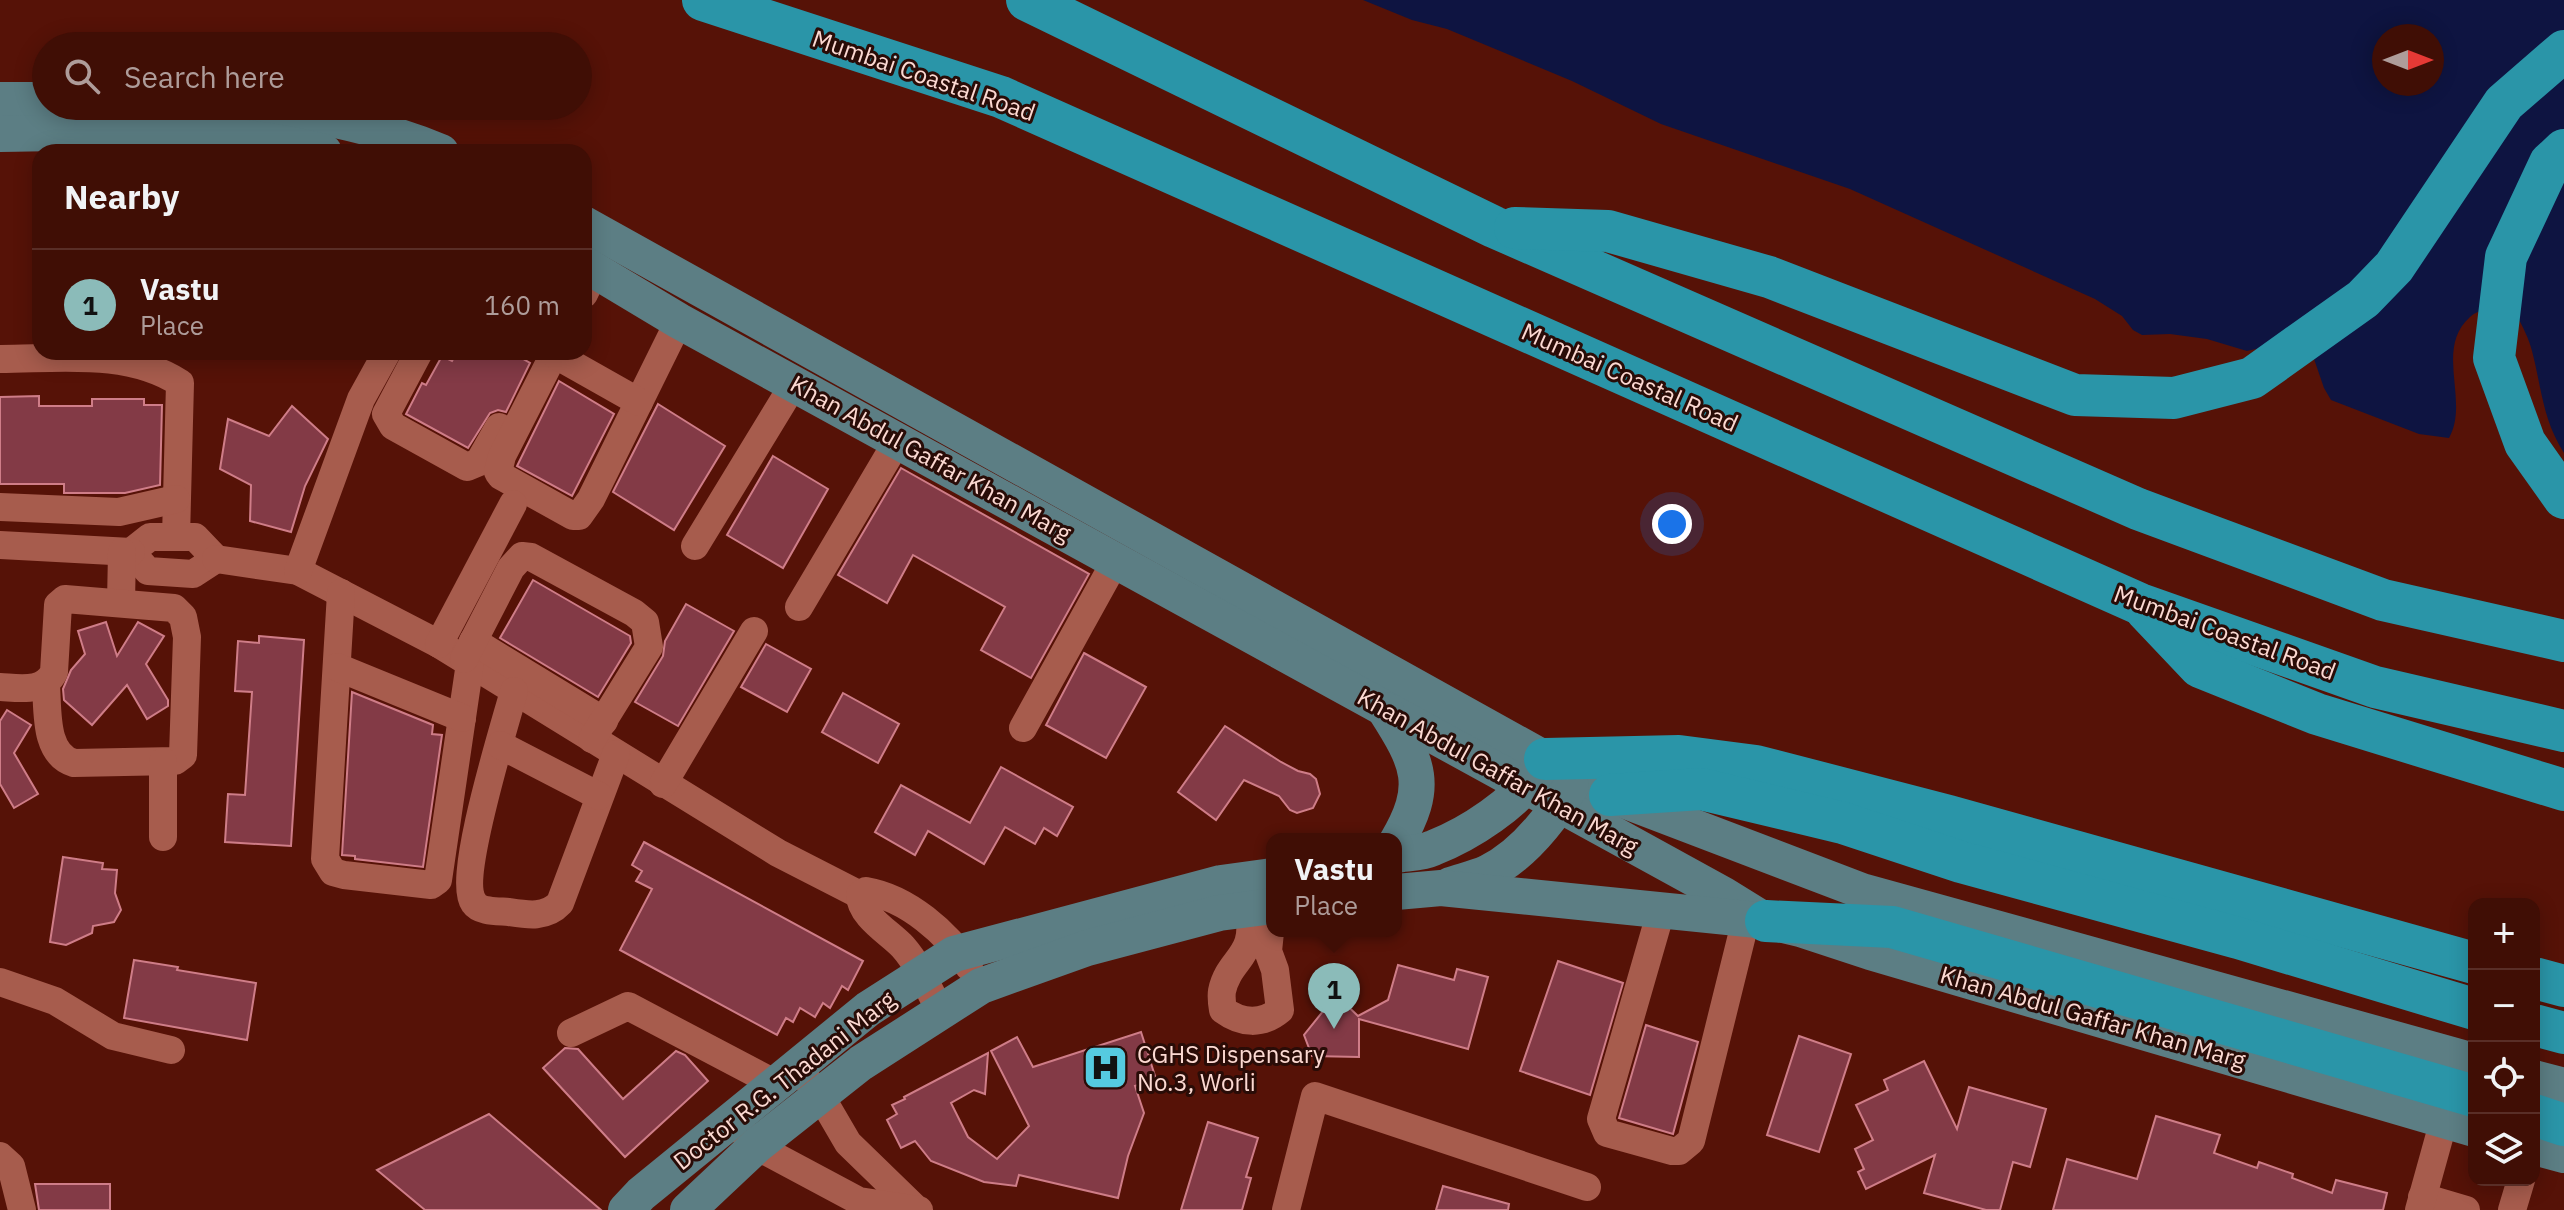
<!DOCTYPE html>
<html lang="en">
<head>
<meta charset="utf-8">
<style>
	:root { --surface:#400e05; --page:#47170f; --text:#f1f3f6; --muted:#ae9c9a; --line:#592e27; --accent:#8bbbb9 }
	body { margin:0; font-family:"IBM Plex Sans",sans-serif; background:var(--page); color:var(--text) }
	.controls { position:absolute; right:24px; bottom:24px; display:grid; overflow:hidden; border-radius:16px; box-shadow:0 4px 20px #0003 }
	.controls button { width:72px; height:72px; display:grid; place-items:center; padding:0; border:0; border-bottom:2px solid var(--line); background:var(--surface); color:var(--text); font:40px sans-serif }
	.compass { position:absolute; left:2372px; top:24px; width:72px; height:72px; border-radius:50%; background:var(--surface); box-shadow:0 4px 20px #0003; rotate:90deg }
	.you { position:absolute; left:1672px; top:524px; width:28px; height:28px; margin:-20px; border:6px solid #fff; border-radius:50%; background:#1a73e8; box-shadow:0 0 0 12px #1a73e833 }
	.badge { display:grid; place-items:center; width:52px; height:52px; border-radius:50%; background:var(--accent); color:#111; font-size:26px; font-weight:700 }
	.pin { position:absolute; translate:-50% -66px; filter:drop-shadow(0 2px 4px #0008) }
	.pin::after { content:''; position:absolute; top:42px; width:28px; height:24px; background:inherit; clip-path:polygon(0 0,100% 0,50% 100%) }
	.popup { position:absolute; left:1266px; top:833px; width:136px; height:104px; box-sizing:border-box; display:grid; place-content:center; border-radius:16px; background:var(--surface); filter:drop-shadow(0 2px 6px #0005); font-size:26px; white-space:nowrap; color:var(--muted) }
	.popup b { font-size:30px; color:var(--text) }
	.popup::after { content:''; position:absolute; left:50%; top:100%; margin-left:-16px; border:16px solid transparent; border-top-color:var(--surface) }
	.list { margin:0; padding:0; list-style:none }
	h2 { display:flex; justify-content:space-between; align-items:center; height:104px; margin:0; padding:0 32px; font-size:34px }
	h2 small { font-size:26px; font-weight:400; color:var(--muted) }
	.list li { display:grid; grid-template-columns:52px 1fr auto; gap:24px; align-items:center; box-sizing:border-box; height:112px; padding:0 32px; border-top:2px solid var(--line) }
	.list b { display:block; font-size:30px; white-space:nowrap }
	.list p { margin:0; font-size:26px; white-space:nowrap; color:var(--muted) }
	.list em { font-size:26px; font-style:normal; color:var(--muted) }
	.icon { flex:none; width:44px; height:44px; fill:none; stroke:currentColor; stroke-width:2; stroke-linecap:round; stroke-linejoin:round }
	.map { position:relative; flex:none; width:2564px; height:1210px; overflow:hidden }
	.search { position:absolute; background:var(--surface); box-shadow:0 4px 20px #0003; left:32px; top:32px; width:560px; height:88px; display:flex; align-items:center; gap:20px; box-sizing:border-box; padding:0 28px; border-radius:44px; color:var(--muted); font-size:30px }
	.panel { position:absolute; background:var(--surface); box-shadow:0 4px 20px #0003; left:32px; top:144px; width:560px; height:216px; border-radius:24px }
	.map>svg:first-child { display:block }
	.water { fill:#0e1441; fill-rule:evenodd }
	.building { fill:#833a46; stroke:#cf7d88; stroke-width:2 }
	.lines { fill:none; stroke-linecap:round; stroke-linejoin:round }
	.minor { stroke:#a75c4d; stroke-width:28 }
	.major { stroke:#5c7e84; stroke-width:36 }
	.highway { stroke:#2a95a8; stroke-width:42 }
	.labels { text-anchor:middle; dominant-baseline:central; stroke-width:6; stroke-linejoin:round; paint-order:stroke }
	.street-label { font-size:24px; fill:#fcd9d2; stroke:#290c07 }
	.poi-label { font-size:24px; fill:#fcd9d2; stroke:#290c07; text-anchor:start }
</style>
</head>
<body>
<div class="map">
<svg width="2564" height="1210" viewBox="0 0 2564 1210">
	<rect width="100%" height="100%" fill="#561207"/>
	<path class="water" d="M1363 0H2564V453C2542 418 2542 389 2532 351 2529 339 2523 327 2517 316 2501 311 2485 304 2470 317 2434 349 2470 401 2449 438L2419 434 2331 400 2324 388 2313 356 2260 348 2247 351 2207 339 2170 334 2142 335 2133 330 2122 316 2095 299 1850 189 1661 124 1572 81 1447 29 1412 20ZM2384 36H2432V84H2384Z"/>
	<g class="building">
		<polygon points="457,352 511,352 530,363 506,412 498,410 490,413 468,448 406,414 422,383 426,385 442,356 452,361"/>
		<polygon points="559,381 614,414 572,496 517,466"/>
		<polygon points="39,396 39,406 92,406 92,399 144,399 144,405 162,405 160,485 125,493 64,493 64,484 0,484 0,397"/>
		<polygon points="658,404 725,446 674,530 613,492"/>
		<polygon points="292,406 328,439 305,486 291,532 250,521 251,485 220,469 228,419 269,436"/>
		<polygon points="773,456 828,489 783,568 727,535"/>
		<polygon points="901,468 1089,574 1031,678 981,650 1005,607 913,555 887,603 838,575"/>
		<polygon points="533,580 630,636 631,643 598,697 500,638"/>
		<polygon points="686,604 734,631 678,726 635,702 663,656 665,641"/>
		<polygon points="106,622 117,656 138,622 164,636 146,664 168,700 168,706 147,719 127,685 92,725 64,700 63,689 71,670 85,654 78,631"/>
		<polygon points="259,636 304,640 291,846 225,842 228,794 245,795 252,692 235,691 238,641 259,643"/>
		<polygon points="766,644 811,669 787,712 741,687"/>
		<polygon points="1084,653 1146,687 1106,758 1046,725"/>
		<polygon points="352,692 433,725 432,734 442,735 423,867 355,859 355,856 342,855"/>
		<polygon points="843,693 899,724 878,763 822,732"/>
		<polygon points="7,710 31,725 14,753 38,794 14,808 0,784 0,721"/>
		<polygon points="1225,726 1281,762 1298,771 1310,774 1316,779 1320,794 1313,808 1297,813 1290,810 1279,796 1244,780 1216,820 1178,792"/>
		<polygon points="1001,767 1073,807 1057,836 1044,828 1035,844 1005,827 984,864 928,831 915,855 875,832 901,785 970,823"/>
		<polygon points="644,842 863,961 848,990 842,986 830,1008 823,1003 815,1017 800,1008 793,1022 786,1018 777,1035 620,950 652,889 636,881 642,871 632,865"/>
		<polygon points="63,857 103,863 102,869 117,870 115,893 121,910 114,922 93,926 92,933 66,945 50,942"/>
		<polygon points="134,960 178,967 177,970 256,983 247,1040 124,1018"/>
		<polygon points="1558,961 1623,983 1590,1095 1520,1071"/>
		<polygon points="1398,965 1454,980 1457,969 1488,977 1468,1049 1359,1019 1359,1057 1312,1056 1304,1035 1336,995 1358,1016 1388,1000"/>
		<polygon points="1646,1025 1698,1042 1673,1134 1619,1118"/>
		<polygon points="1141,1032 1156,1079 1135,1086 1144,1113 1128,1156 1118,1198 1019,1175 1016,1186 984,1182 931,1161 915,1141 901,1148 887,1120 897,1114 892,1105 905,1099 904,1097 988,1053 985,1094 974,1090 951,1103 968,1137 997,1159 1029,1126 991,1051 1017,1037 1033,1067"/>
		<polygon points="1799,1036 1851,1054 1819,1152 1767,1135"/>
		<polygon points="565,1048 578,1049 623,1099 676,1051 685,1055 708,1081 625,1157 543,1068"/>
		<polygon points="1924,1061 1957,1129 1969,1087 2046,1109 2030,1167 2013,1162 2000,1210 1986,1210 1924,1193 1935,1155 1866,1189 1858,1172 1864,1169 1855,1149 1873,1140 1856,1105 1888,1090 1884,1080"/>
		<polygon points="489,1114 601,1210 425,1210 377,1170"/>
		<polygon points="2156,1116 2220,1135 2214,1153 2257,1168 2259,1162 2293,1174 2292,1178 2332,1193 2336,1180 2387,1193 2383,1210 2053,1210 2067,1159 2137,1179"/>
		<polygon points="1208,1122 1258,1138 1246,1177 1251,1178 1242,1210 1181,1210"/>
		<polygon points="35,1184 110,1184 110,1210 39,1210"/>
		<polygon points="1443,1186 1509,1204 1508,1210 1436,1210"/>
	</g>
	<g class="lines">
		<g class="minor">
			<polyline points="584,294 595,271"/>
			<polyline points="419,352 386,414 393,426 467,467 479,462 499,427"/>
			<polyline points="555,352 502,456 498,472 501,476 573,516 579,516 591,499 679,321"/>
			<polyline points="554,354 639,402"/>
			<path d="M0 359C59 359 128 349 180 383L176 537"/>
			<polyline points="0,507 119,512 176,499"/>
			<polygon points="150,537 195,537 216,559 193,574 148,571 131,552"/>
			<polyline points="0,545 131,552"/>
			<polyline points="695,546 795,382"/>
			<polyline points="216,559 298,571 439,644 778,853 860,895"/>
			<polyline points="298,571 361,399 387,352"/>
			<polyline points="341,593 325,859 333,872 344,875 431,885 438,880 470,663"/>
			<polyline points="121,602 122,552"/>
			<polyline points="799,607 898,440"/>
			<polyline points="473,641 604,721"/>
			<polyline points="439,644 513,504"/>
			<polyline points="464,659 511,568 522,556 531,557 634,613 645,622 649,647 592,739"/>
			<polyline points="337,667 462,718"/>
			<path d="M0 687C20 688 44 693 54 672L58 605 65 599 174 608 183 617 187 637 183 755 175 761 74 763C44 754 48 711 46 685"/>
			<path d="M514 691C505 725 456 879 474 903 480 912 498 911 509 912 528 915 546 918 560 903L616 754"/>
			<polyline points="1023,728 1116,560"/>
			<polyline points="500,745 599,796"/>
			<polyline points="663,784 754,631"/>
			<polyline points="163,837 163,762"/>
			<path d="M1248 909C1259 957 1229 957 1222 991 1221 997 1222 1004 1223 1010 1242 1024 1262 1025 1280 1010L1275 970 1268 951 1272 913"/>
			<polyline points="1661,911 1601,1119 1607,1133 1672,1151 1679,1151 1691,1141 1746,919"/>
			<polyline points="0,982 55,1001 113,1036 171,1050"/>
			<path d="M940 1011C929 990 919 965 903 947 890 933 860 916 860 895L866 891C907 898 948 933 969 967"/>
			<polyline points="571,1033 628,1006 776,1084"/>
			<polyline points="809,1082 820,1095 848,1143 916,1209"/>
			<polyline points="743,1132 756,1146 859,1201 919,1210"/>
			<polyline points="0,1156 11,1166 22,1210"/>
			<polyline points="2422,1197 2466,1210"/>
			<polyline points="1286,1210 1315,1096 1587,1187"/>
			<polyline points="2419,1210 2444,1120"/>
			<polyline points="2512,1210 2521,1180"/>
		</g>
		<g class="major">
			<polyline points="0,100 46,100"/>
			<path d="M253 106C317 115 382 127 441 152"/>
			<path d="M0 134C107 133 219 125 324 152"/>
			<polyline points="584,224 1610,795 1862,891 2474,1061"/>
			<polyline points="584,264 679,321 1724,895 1766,921 1800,929 1870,952 2474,1129"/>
			<path d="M1385 710C1419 763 1430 786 1396 843"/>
			<path d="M1396 855C1408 853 1422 853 1433 848 1469 834 1517 803 1538 770"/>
			<path d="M1450 885C1462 881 1476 878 1487 873 1522 856 1551 819 1571 786"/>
			<polyline points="1396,892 1441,888 1757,920"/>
			<polyline points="2534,1078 2564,1086"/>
			<polyline points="2534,1147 2564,1155"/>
			<polyline points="626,1210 641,1194 868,1009 954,954 1221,883 1272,876"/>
			<polyline points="688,1210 756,1146 861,1063 981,986 1087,948 1219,913 1272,906"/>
		</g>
		<g class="highway">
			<polyline points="703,0 1001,97 2140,604 2375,687 2564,731"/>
			<polyline points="1027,0 1494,227 2138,509 2383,600 2564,641"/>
			<polyline points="2564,150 2550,163 2506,257 2494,358 2525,443 2564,498"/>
			<polyline points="1515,228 1608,231 1769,277 2075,395 2174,398 2252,378 2363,299 2394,267 2504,103 2564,51"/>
			<polyline points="2146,610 2200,667 2317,714 2564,790"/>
			<polyline points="1545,759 1679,756 1756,766 1949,816 2474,963"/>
			<polyline points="1610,795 1701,789 1843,823 1961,862 2238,938 2474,1009"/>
			<polyline points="1766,921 1892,927 2474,1096"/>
			<polyline points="2534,978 2564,986"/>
			<polyline points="2534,1025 2564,1033"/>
			<polyline points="2534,1115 2564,1125"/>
		</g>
	</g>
	<defs>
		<symbol id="hospital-square" viewBox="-11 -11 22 22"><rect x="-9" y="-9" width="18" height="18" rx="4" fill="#55cae0" stroke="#290c07"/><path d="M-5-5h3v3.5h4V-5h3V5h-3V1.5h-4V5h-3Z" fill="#111"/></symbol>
	</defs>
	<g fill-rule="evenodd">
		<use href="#hospital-square" x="1080" y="1042" width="51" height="51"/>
	</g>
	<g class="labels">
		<g class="street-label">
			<text transform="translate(924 75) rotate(19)">Mumbai Coastal Road</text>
			<text transform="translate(1630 377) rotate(24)">Mumbai Coastal Road</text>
			<text transform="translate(931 458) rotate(29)">Khan Abdul Gaffar Khan Marg</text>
			<text transform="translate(2225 632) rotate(20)">Mumbai Coastal Road</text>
			<text transform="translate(1498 771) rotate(29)">Khan Abdul Gaffar Khan Marg</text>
			<text transform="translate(2093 1017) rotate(16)">Khan Abdul Gaffar Khan Marg</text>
			<text transform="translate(784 1080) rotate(-38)">Doctor R.G. Thadani Marg</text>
		</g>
		<g class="poi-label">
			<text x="1137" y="1054">CGHS Dispensary<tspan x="1137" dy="28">No.3, Worli</tspan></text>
		</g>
	</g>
</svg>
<div class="controls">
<button>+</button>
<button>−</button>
<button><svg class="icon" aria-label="locate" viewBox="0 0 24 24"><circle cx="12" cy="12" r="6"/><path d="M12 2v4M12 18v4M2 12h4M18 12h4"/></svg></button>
<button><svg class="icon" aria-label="layers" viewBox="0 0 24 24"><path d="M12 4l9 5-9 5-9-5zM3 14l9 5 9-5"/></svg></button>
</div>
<svg class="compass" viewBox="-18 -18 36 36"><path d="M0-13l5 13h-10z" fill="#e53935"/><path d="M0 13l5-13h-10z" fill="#ae9c9a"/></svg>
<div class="you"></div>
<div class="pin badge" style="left:1334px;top:1029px">1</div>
<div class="popup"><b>Vastu</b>Place</div>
<div class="search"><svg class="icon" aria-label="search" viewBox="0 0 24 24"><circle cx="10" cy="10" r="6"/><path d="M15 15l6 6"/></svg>Search here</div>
<section class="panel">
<h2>Nearby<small></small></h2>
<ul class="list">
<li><span class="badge">1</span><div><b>Vastu</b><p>Place</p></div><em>160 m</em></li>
</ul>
</section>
</div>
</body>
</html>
